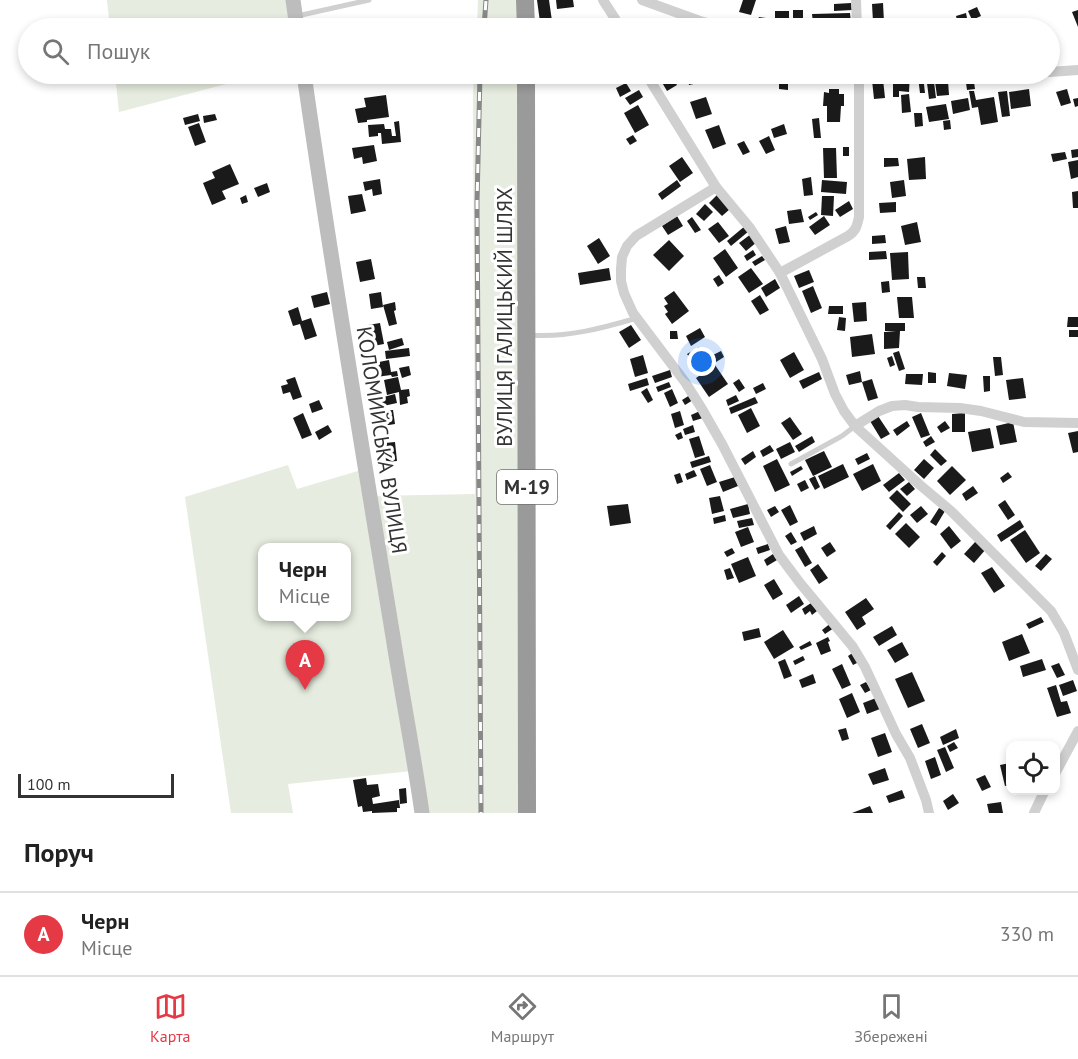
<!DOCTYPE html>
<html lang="uk">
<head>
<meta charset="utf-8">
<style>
	:root { --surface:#fff; --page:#f6f6f6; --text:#222; --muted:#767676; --line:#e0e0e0; --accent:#e63946 }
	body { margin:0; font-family:"PT Sans",sans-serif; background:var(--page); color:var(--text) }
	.controls { position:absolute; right:18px; bottom:18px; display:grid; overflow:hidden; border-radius:12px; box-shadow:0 3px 9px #0003 }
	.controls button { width:54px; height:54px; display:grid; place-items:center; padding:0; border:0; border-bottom:2px solid var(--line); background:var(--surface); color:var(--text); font:30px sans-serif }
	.scale { position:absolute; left:18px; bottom:15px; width:156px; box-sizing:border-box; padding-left:6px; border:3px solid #333; border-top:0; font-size:16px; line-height:21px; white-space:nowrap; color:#333; -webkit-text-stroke:4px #fff; paint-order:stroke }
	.you { position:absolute; left:702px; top:362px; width:21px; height:21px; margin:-15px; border:4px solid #fff; border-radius:50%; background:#1a73e8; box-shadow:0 0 0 9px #1a73e833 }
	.badge { display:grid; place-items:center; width:39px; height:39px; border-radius:50%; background:var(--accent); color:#fff; font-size:20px; font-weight:700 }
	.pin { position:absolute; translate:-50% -50px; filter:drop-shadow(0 2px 3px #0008) }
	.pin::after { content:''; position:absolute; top:32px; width:21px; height:18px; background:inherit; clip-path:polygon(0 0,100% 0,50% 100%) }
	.popup { position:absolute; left:258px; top:543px; width:93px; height:78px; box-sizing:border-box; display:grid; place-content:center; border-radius:12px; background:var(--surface); filter:drop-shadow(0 2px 4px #0005); font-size:20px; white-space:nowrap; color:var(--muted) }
	.popup b { font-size:22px; color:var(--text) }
	.popup::after { content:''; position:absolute; left:50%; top:100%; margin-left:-12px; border:12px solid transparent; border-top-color:var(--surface) }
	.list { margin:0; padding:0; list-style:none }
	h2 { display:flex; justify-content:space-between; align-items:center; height:78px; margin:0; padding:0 24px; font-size:26px }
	h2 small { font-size:20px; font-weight:400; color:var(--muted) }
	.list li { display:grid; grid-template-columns:39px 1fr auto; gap:18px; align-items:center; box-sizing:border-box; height:84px; padding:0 24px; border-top:2px solid var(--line) }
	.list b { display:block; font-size:22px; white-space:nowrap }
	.list p { margin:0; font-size:20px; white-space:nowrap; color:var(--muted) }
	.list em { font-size:20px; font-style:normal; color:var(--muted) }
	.icon { flex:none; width:33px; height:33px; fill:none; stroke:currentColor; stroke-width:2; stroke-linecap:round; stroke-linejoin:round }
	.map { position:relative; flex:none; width:1078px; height:813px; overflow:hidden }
	.search { position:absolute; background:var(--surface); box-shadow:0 3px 9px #0003; left:18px; right:18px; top:18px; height:66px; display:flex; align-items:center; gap:15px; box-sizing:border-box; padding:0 21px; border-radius:33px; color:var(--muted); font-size:22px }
	.sheet { height:162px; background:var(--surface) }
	nav { display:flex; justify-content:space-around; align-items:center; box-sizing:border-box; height:84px; border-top:2px solid var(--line); background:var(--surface); font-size:16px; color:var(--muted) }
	nav a { display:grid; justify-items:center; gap:3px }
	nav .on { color:var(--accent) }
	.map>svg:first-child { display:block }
	.green { fill:#e6ecdf; fill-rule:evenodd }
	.building { fill:#1a1a1a }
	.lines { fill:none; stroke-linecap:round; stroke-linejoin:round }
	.lane { stroke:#d0d0d0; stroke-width:5 }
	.street { stroke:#d0d0d0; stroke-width:10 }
	.secondary { stroke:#bdbdbd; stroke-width:15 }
	.highway { stroke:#9a9a9a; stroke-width:18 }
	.rail-casing { stroke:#888; stroke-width:5 }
	.rail { stroke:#fff; stroke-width:3; stroke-dasharray:9; stroke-linecap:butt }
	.labels { text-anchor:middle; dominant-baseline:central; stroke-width:6; stroke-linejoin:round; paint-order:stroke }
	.shield { fill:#fff; stroke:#707070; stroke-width:1.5 }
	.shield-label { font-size:20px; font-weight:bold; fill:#333 }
	.street-label { font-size:21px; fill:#333; stroke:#fff }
</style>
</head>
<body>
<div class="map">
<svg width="1078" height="813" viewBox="0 0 1078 813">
	<rect width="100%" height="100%" fill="#fff"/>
	<g class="green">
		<polygon points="107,0 291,0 296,28 110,28"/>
		<polygon points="478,0 529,0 529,28 477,28"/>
		<polygon points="115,74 265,74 119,112"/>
		<path d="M474 74H529L531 813H418L412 771 288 784 293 813H231L185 497 288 465 297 489 368 468 373 496 475 494 473 94ZM263 548H347V616H263Z"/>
	</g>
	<g class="building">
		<polygon points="537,0 549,0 552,21 540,22"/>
		<polygon points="556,0 573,0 574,7 557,9"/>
		<polygon points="743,0 756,0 751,15 739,12"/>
		<polygon points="851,3 852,10 834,11 834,4"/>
		<polygon points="883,3 884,22 873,22 872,4"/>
		<polygon points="977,7 981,16 972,20 968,11"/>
		<rect x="793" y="10" width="10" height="18"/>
		<polygon points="1078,10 1078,27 1072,12"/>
		<polygon points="775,11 789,11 789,20 775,21"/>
		<polygon points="850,13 851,22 829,22 829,28 815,28 815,23 813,23 812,14"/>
		<polygon points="966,13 969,28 959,28 956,16"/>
		<polygon points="759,17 766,18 765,23 757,22"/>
		<polygon points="994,18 997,28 987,28 985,21"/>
		<polygon points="575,19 575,28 556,28 555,20"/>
		<polygon points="355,21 356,28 336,28 335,23"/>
		<polygon points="952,21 953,28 939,28 938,24"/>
		<polygon points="873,23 886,23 887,28 873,28"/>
		<polygon points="602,74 618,74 620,77 605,82"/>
		<polygon points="657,74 671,74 677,85 667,91"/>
		<polygon points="686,74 696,74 698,83 689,85"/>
		<polygon points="779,74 788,74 788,90 779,89"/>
		<polygon points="893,74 910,74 909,92 899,91 899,97 893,97"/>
		<polygon points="933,74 936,98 929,99 926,75"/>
		<polygon points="973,75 975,89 967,90 965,76"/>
		<polygon points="923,76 925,93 920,93 918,77"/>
		<polygon points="883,79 885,98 874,99 872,80"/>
		<polygon points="948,81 949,95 937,96 935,82"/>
		<polygon points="626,83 631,91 620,97 616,88"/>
		<polygon points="829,89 839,89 839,94 844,94 844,106 841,106 840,122 827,122 827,106 823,106 824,92 829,93"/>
		<polygon points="1029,89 1031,106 1011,109 1009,92"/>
		<polygon points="1067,89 1071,103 1061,106 1056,92"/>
		<polygon points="639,90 643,97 630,105 625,98"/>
		<polygon points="969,91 974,91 976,100 994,97 998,122 981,125 978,107 972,108"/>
		<polygon points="1007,91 1010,116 1002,117 998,92"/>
		<polygon points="909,94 911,112 902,113 901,95"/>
		<polygon points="386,95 389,117 367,120 367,122 358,123 355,109 366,107 364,98"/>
		<polygon points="706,97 712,114 696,119 690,102"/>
		<polygon points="968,98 970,110 953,114 951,101"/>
		<polygon points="1078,98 1078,106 1075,107 1073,99"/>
		<polygon points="946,104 949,119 929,122 926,107"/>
		<polygon points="638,105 649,125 635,133 624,113"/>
		<polygon points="914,113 922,113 923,126 915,127"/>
		<polygon points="198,114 200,121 185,125 183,118"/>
		<polygon points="215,114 217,120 204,123 203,116"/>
		<polygon points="819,118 821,138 814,138 812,119"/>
		<polygon points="950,120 951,129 944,130 943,121"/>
		<polygon points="399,121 401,142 382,144 381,133 378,133 378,136 369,137 368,125 384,124 385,129 391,129 392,136 396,136 394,122"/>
		<polygon points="199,123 206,142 195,146 188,127"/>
		<polygon points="784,124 787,134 774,138 771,129"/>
		<polygon points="719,125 726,144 713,149 705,130"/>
		<polygon points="633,135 637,141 630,145 626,139"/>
		<polygon points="769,136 775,150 766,154 759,141"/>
		<polygon points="744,141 750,152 743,155 737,144"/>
		<polygon points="374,145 377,161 363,164 362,157 354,159 352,148"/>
		<rect x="843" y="147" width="6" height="9"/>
		<polygon points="823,148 836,148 837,178 824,178"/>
		<polygon points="1078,149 1078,157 1072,158 1071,150"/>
		<polygon points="1065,152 1067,159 1053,162 1051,154"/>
		<polygon points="682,157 693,173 680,182 669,166"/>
		<polygon points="925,157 926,179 909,180 907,159"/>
		<polygon points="884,158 898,158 899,166 884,167"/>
		<polygon points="1078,160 1078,177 1071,179 1068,162"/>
		<polygon points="230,164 239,184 222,191 226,199 212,205 203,183 215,178 212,172"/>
		<polygon points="811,177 813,195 804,196 802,179"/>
		<polygon points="380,179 382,194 373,196 372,189 365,191 363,182"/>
		<polygon points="677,180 681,186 662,200 658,194"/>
		<polygon points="822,180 847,182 846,194 821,192"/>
		<polygon points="904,180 906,196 892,198 890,182"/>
		<polygon points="267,183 270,192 258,197 254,188"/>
		<polygon points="1078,191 1078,208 1073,208 1072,192"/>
		<polygon points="362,194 366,211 351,214 348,196"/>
		<polygon points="246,195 248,202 242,204 240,198"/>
		<polygon points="717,195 730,209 722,216 709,203"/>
		<polygon points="822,196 834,196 833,216 821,215"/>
		<polygon points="849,201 853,209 840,217 835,210"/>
		<polygon points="896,202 896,212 880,213 879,203"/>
		<polygon points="705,204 713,212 704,221 696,214"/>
		<polygon points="801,209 804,222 789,224 787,211"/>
		<polygon points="816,212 818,215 810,220 808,217"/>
		<polygon points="677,216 683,226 668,235 662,226"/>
		<polygon points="824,216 830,225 815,235 809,227"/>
		<polygon points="692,217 701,230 695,233 687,221"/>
		<polygon points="718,222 729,236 719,243 708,229"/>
		<polygon points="917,222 921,242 905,245 901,226"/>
		<polygon points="745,226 749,231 731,246 727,241"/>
		<polygon points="786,226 790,242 779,244 775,229"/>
		<polygon points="751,234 757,242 746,251 739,243"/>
		<polygon points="885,235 886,243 872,244 872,236"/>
		<polygon points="599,238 610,256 598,264 587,246"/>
		<polygon points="669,240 684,256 669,271 653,255"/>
		<polygon points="725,249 738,268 726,277 713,258"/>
		<polygon points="753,250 756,255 747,261 744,256"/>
		<polygon points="886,251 887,259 869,260 869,252"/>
		<polygon points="908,252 909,279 892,280 890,253"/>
		<polygon points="762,256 765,260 755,266 752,262"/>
		<polygon points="371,259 375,279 360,282 356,262"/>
		<polygon points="609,268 611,280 580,285 578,273"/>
		<polygon points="751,268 763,284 749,293 738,277"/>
		<polygon points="809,270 814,282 799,288 794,276"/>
		<polygon points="719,275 724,283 718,287 713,279"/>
		<polygon points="917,277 925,277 926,288 918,288"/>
		<polygon points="775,279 780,288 766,297 761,288"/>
		<polygon points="889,281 890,292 882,293 881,282"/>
		<polygon points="813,286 822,308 811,313 802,291"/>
		<polygon points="674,291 689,311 672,324 665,314 668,312 664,306 668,304 664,298"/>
		<polygon points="327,292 330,304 314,308 311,296"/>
		<polygon points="381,292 383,307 371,309 369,294"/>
		<polygon points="760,295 769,310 760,315 751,301"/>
		<polygon points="897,297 912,297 914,318 899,318"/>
		<polygon points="395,302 396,310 394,311 397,324 389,326 383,305"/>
		<polygon points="866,302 867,321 854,322 852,303"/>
		<polygon points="829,306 843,306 843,314 828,314"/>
		<polygon points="298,307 302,321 311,318 317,336 305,340 300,324 293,326 288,311"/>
		<polygon points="839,317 846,318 845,331 837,330"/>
		<polygon points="1068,317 1078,317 1078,327 1067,327"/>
		<polygon points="380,323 384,344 373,346 368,325"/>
		<polygon points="885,323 905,323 905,331 900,331 899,348 884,349 884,332 896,332 885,331"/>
		<polygon points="631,325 641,340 629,348 619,332"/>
		<polygon points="700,328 705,337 691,346 686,336"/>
		<rect x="1069" y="330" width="9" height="7"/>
		<polygon points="670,331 677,331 678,339 670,339"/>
		<polygon points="872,334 875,354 852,357 850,337"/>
		<polygon points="402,338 404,345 389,350 387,342"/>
		<polygon points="699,347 707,359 696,367 687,354"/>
		<polygon points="409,348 410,356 386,359 385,351"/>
		<polygon points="721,351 724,357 713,364 709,357"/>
		<polygon points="899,351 905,369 899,371 893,353"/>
		<polygon points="794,352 804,370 790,378 780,360"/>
		<polygon points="643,355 648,373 635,377 630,359"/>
		<polygon points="892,356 895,365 890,367 887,358"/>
		<polygon points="993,357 1001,357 1003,375 995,376"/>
		<polygon points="389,360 391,372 397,371 398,376 392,377 391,375 376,377 374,363"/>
		<polygon points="715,365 728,384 709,397 696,378"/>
		<polygon points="409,366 411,375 402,378 399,368"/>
		<polygon points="670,370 672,377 655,383 652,376"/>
		<polygon points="860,371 862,382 849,385 846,375"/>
		<polygon points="819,372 822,379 803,389 799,381"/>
		<polygon points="928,372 936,373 936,383 928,383"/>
		<polygon points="949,373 967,375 965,389 947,386"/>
		<polygon points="906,374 923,374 922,385 905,384"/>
		<polygon points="983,376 990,376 990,391 984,392"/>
		<polygon points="295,377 302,397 293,400 290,392 283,394 281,386 288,384 286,380"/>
		<polygon points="398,377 401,390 409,389 410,396 407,397 408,403 400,405 399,392 387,395 384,380"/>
		<polygon points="647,378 649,385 630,391 628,384"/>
		<polygon points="1023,378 1026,398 1009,400 1006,380"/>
		<polygon points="739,379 745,388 739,392 733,383"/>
		<polygon points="872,379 878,398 868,401 862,382"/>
		<polygon points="669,382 671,387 658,392 656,387"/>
		<polygon points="763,383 766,389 756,394 753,388"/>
		<polygon points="647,388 653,400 648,403 641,392"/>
		<polygon points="672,389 678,403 670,407 664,393"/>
		<polygon points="395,394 397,403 374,408 372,400"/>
		<polygon points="690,395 693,400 685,405 682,400"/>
		<polygon points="736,395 739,401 728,406 726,400"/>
		<polygon points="755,397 758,403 731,414 729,408"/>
		<polygon points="319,400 323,409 312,413 309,404"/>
		<polygon points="751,408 760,426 747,433 738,415"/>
		<polygon points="393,410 395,424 383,426 381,411"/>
		<polygon points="680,411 684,425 675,428 671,414"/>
		<polygon points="700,411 703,418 693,421 691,415"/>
		<polygon points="303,413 312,435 302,439 293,418"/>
		<polygon points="921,413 930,435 921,438 912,417"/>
		<polygon points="965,413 965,432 952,432 952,414"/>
		<polygon points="878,416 890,434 881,439 870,421"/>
		<polygon points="790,417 802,434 793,440 781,423"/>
		<polygon points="907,421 910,426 897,436 893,430"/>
		<polygon points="945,421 950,428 941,433 937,427"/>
		<polygon points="1013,422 1017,442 1000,445 996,426"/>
		<polygon points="328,425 332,432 319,440 315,432"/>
		<polygon points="693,425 695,432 685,435 683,429"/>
		<polygon points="990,428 994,448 972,452 968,432"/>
		<polygon points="1078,431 1078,452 1073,453 1068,433"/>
		<polygon points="681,432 683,438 678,440 675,435"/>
		<polygon points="699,436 705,455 695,458 689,439"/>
		<polygon points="812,436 815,442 799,452 795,446"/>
		<polygon points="931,436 935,442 926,447 923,442"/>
		<polygon points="395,442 397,461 386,462 385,443"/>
		<polygon points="790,442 795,452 781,459 776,449"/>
		<polygon points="770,445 774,451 763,457 760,451"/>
		<polygon points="935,449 947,461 941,466 930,455"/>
		<polygon points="753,451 756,457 745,465 741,459"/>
		<polygon points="824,451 832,467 813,476 805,460"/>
		<polygon points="867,453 870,459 858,465 855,459"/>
		<polygon points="709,456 711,462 692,468 690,462"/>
		<polygon points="777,459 790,485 775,492 763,466"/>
		<polygon points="924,459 934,468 924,479 914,470"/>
		<polygon points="843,464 849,477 824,489 818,476"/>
		<polygon points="873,464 881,481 862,491 853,474"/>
		<polygon points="710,465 717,482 707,486 700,469"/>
		<polygon points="801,466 803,469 792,476 790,472"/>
		<polygon points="952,466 966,480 950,495 937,481"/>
		<polygon points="694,470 697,476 687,480 685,474"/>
		<polygon points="1008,472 1012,477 1003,483 1000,478"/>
		<polygon points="680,473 683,482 677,484 674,475"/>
		<polygon points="899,473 905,480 889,492 883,485"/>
		<polygon points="815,476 820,487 815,490 809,479"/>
		<polygon points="735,477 738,486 723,492 719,482"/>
		<polygon points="805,480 809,488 801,492 797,484"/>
		<polygon points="909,482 915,489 907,496 900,489"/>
		<polygon points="973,486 978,493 966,501 962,494"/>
		<polygon points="897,490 911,504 903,512 889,498"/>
		<polygon points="720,496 724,511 712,514 709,498"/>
		<polygon points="1005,500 1015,515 1008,520 998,505"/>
		<polygon points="628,504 631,523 610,526 607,506"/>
		<polygon points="748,504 750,514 733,518 730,509"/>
		<polygon points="790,505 798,522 790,526 781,510"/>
		<polygon points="775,506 779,512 771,517 767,510"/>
		<polygon points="921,506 928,514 917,523 910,515"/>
		<polygon points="939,508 945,511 936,526 930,522"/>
		<polygon points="899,512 903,516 890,530 886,526"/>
		<polygon points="725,515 726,521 714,524 713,518"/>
		<polygon points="752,518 754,525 739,528 737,521"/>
		<polygon points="1020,520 1024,527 1001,542 997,535"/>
		<polygon points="906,523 920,537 909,548 895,534"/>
		<polygon points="814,526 817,534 804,541 800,533"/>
		<polygon points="949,526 961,541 951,549 940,534"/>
		<polygon points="748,527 754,542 741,547 735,532"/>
		<polygon points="1025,530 1040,553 1026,563 1010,540"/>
		<polygon points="791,532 797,542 791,545 785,536"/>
		<polygon points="976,541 986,549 974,563 964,554"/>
		<polygon points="830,542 836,551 827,557 821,548"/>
		<polygon points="768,544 770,550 758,554 756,548"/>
		<polygon points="802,546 812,563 805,567 795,550"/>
		<polygon points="732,548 735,553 727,557 724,552"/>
		<polygon points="942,552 946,556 937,566 933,562"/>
		<polygon points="773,554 777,560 767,566 764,560"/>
		<polygon points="1046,554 1052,559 1041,571 1035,566"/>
		<polygon points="748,557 756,576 739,583 731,564"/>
		<polygon points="818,564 828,578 819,584 810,570"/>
		<polygon points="992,567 1005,586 994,593 981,573"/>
		<polygon points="730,568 734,578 727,580 724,570"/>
		<polygon points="774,579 783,594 773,600 764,585"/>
		<polygon points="799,596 804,604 791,613 786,605"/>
		<polygon points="866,598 874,609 862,617 866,624 857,630 845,612"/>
		<polygon points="811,603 817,611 812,615 810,611 805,615 802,609"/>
		<polygon points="1041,617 1044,622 1029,629 1026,624"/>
		<polygon points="831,623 834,628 825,634 822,630"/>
		<polygon points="892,626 897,635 879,646 873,637"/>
		<polygon points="759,628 761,637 744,641 742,632"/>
		<polygon points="783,630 794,647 774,659 764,642"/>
		<polygon points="1022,634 1030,653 1009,661 1002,642"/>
		<polygon points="828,637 830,641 828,642 831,651 821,655 816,643"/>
		<polygon points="810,641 812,645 801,650 799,647"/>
		<polygon points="902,642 909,655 895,663 887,650"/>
		<polygon points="854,652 859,662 853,665 848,656"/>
		<polygon points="803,656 805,660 795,665 793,661"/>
		<polygon points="785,659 792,676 784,679 778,662"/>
		<polygon points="1042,659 1046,670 1023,677 1020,666"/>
		<polygon points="1059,663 1065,675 1057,678 1051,666"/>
		<polygon points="842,664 851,685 842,689 832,669"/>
		<polygon points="912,672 925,701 908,708 895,679"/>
		<polygon points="813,674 816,683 802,688 799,680"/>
		<polygon points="1073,680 1077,691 1063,696 1059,685"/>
		<polygon points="866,682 871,690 865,693 860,685"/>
		<polygon points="1056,685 1061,702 1067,701 1071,713 1057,717 1047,688"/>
		<polygon points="852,693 860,712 847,718 839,699"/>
		<polygon points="876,698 880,709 867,714 863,703"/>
		<polygon points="922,724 930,743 918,748 910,729"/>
		<polygon points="846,728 849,739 842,741 838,730"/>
		<polygon points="956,729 959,738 943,745 940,737"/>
		<polygon points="885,733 892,752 878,757 871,738"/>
		<polygon points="954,742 958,748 950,752 947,746"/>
		<polygon points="945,747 954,768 946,772 937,750"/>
		<polygon points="935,757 941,775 931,779 925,761"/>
		<polygon points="1010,763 1010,785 1005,786 1000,765"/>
		<polygon points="885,768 889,780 873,785 868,774"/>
		<polygon points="985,775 991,787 982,791 976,779"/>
		<polygon points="366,778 367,785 378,784 380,796 372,798 373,804 399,800 400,808 397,808 397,812 372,813 372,811 363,812 362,806 358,807 353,780"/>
		<polygon points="406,788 407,803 400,804 399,789"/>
		<polygon points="902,790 905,798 889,803 886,796"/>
		<polygon points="953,794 959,803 948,810 943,801"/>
		<polygon points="1001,802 1003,813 989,813 987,804"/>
		<polygon points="870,806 873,813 852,813"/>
	</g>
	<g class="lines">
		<g class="lane">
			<polyline points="297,16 369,0"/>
			<path d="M530 335C566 338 603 328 637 318"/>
			<polyline points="791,464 842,436 855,426"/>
		</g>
		<g class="street">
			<polyline points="603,0 621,28"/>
			<polyline points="642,0 700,21 728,28"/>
			<polyline points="856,0 857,28"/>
			<polyline points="1050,72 1078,70"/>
			<polyline points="646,74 716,187 750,228 780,273 822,359 835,394 844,411 855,426 879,411 892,406 905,405 918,407 960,408 981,411 1024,422 1078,423"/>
			<polyline points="988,74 1019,74"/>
			<polyline points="716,187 636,236 627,246 622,257 621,269 621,281 624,293 633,313 685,382 702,409 722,444 779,555 800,583 853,647 865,667 896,734 910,758 926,800 929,813"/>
			<path d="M780 273 848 236C856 231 857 226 859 217V74"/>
			<polyline points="855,426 920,485 951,511 1051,611 1064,633 1078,670"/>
			<polyline points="1056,772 1078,731"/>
			<polyline points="1034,813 1045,790"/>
		</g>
		<g class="secondary">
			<polyline points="293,0 297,28"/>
			<path d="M304 74C331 264 363 453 394 643 403 700 414 756 422 813"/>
		</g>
		<g class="highway">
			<polyline points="525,0 526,28"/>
			<polyline points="526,74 527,813"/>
		</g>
		<defs>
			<g id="rail">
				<polyline points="484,28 486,0"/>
				<polyline points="480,74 477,203 481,813"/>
			</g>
		</defs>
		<use href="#rail" class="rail-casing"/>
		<use href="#rail" class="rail"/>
	</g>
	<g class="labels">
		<rect class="shield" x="497" y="470" width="60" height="34" rx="4.5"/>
		<g class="shield-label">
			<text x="527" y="487">М-19</text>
		</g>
		<g class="street-label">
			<text transform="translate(504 317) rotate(-90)">ВУЛИЦЯ ГАЛИЦЬКИЙ ШЛЯХ</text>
			<text transform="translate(382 440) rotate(81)">КОЛОМИЙСЬКА ВУЛИЦЯ</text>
		</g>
	</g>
</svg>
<div class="controls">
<button><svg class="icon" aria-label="locate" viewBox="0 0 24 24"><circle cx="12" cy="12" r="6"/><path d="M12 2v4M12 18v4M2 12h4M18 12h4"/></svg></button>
</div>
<div class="scale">100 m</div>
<div class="you"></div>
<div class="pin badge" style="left:305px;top:690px">A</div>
<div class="popup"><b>Черн</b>Місце</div>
<div class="search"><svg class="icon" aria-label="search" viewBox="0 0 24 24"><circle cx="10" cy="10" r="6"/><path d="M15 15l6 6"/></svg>Пошук</div>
</div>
<section class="sheet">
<h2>Поруч<small></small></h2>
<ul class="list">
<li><span class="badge">A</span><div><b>Черн</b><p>Місце</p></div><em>330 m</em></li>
</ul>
</section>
<nav>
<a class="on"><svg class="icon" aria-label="map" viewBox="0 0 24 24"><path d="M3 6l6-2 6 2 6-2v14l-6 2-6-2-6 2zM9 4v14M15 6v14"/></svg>Карта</a>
<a><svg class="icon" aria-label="directions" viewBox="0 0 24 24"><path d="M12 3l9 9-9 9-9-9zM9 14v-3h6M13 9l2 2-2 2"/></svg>Маршрут</a>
<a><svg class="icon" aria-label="saved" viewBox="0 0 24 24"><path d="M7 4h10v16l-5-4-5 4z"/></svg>Збережені</a>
</nav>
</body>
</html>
